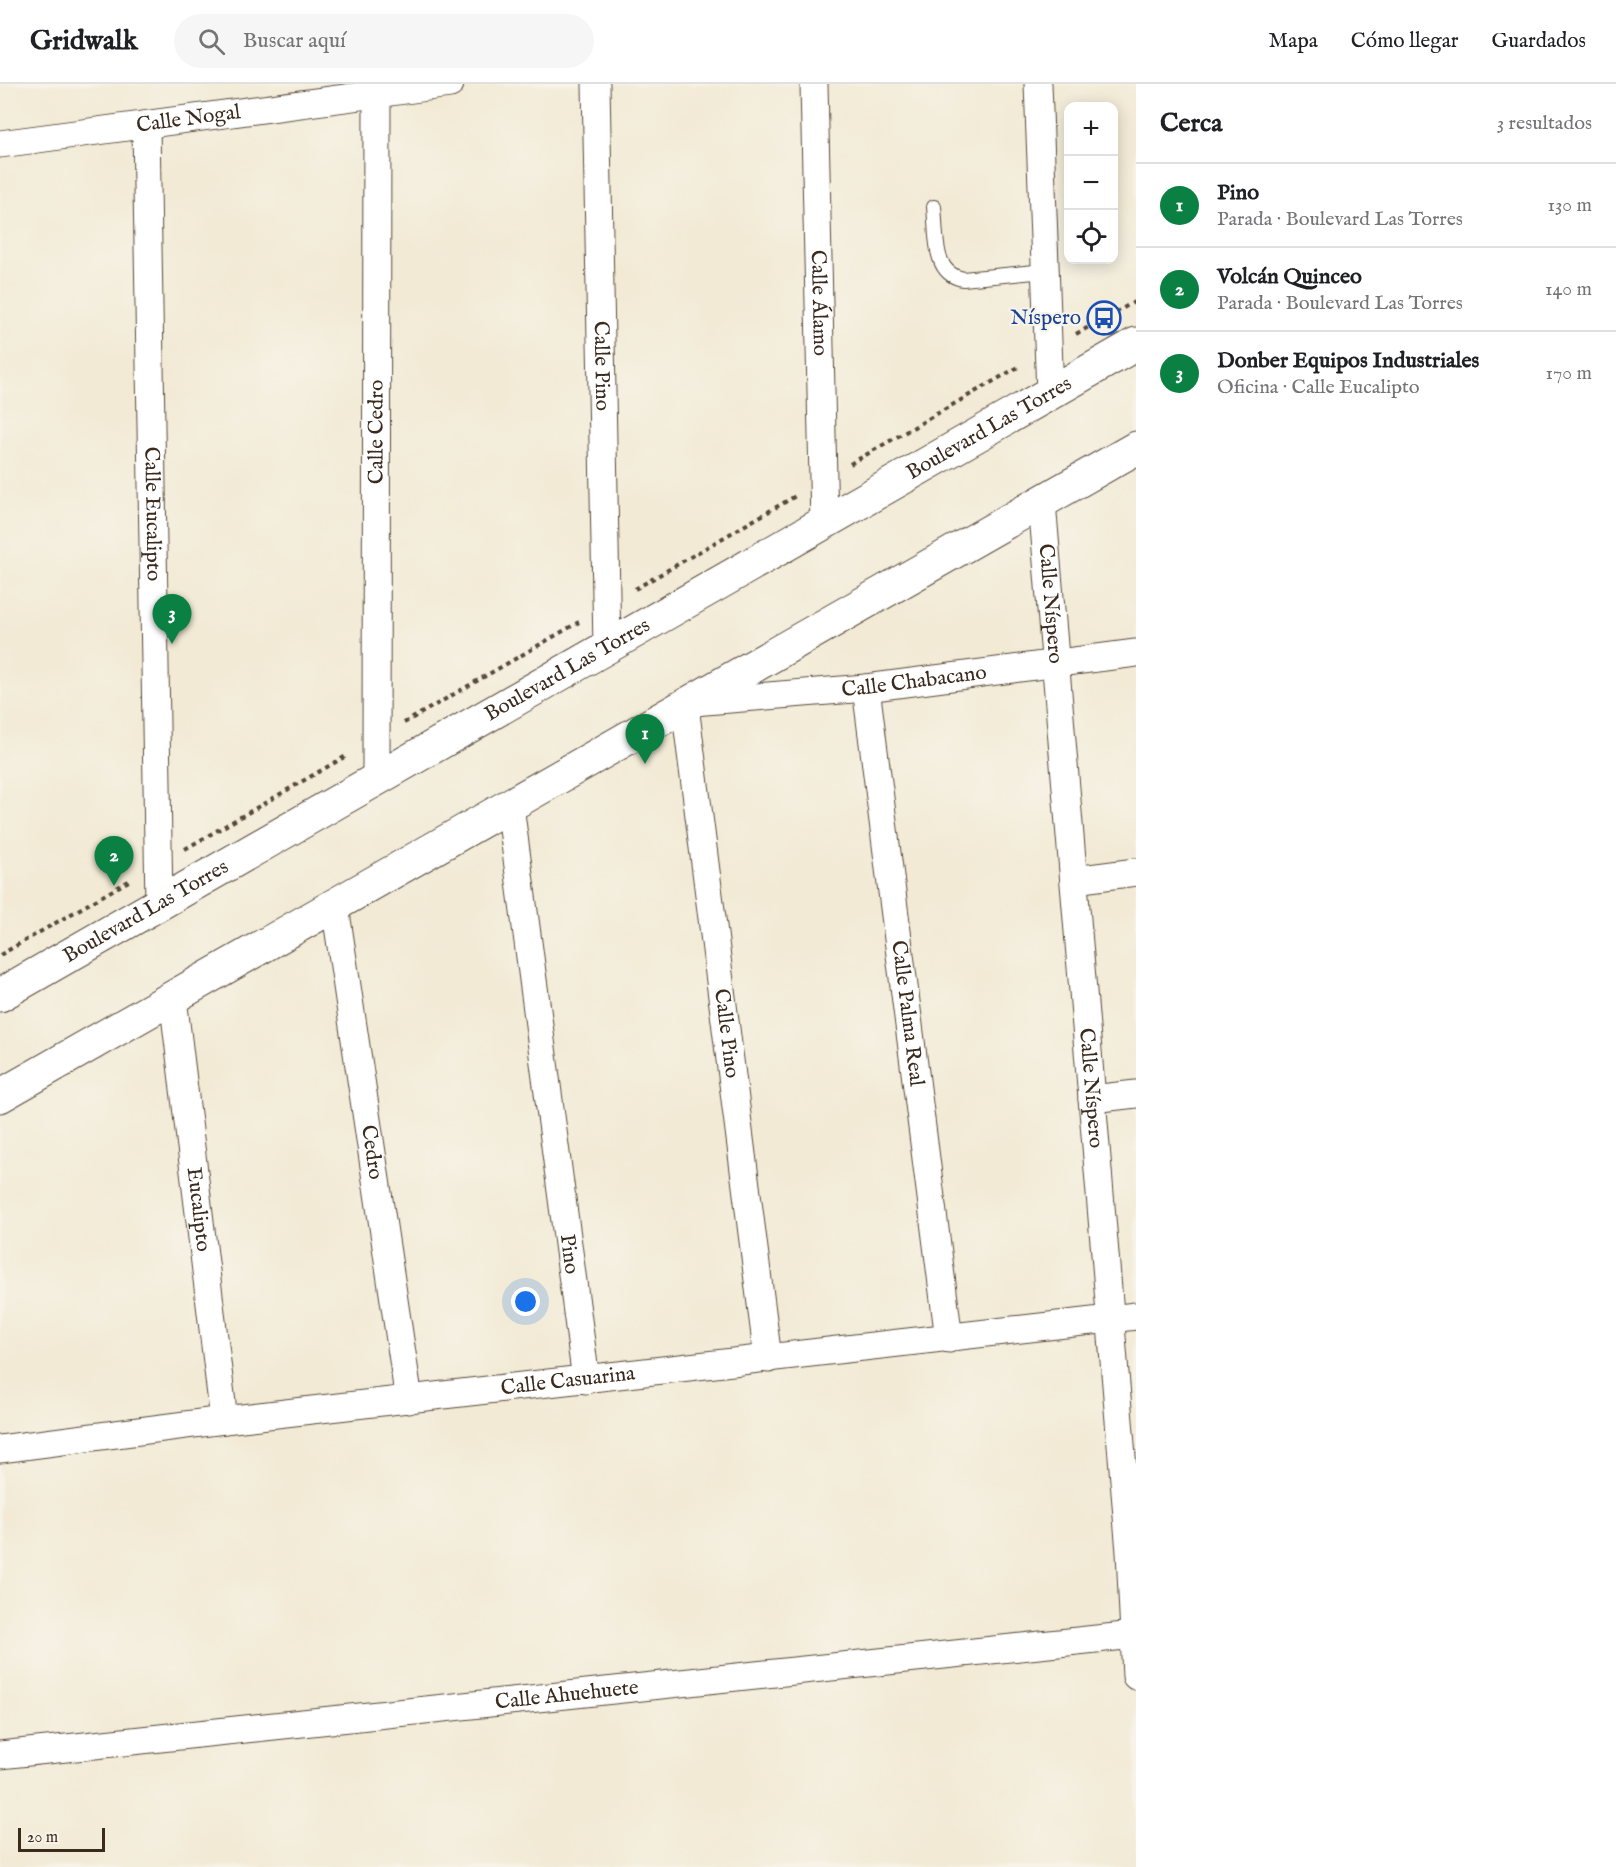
<!DOCTYPE html>
<html lang="es">
<head>
<meta charset="utf-8">
<style>
	:root { --surface:#fff; --page:#f6f6f6; --text:#202124; --muted:#757577; --line:#e0e0e0; --accent:#0b8043 }
	body { margin:0; font-family:"IM FELL English",serif; background:var(--page); color:var(--text) }
	.controls { position:absolute; right:18px; top:18px; display:grid; overflow:hidden; border-radius:12px; box-shadow:0 3px 15px #0003 }
	.controls button { width:54px; height:54px; display:grid; place-items:center; padding:0; border:0; border-bottom:2px solid var(--line); background:var(--surface); color:var(--text); font:30px sans-serif }
	.scale { position:absolute; left:18px; bottom:15px; width:87px; box-sizing:border-box; padding-left:6px; border:3px solid #3b2a1e; border-top:0; font-size:16px; line-height:21px; white-space:nowrap; color:#3b2a1e; -webkit-text-stroke:4px #f7f3e8; paint-order:stroke }
	.you { position:absolute; left:526px; top:1218px; width:21px; height:21px; margin:-15px; border:4px solid #fff; border-radius:50%; background:#1a73e8; box-shadow:0 0 0 9px #1a73e833 }
	.badge { display:grid; place-items:center; width:39px; height:39px; border-radius:50%; background:var(--accent); color:#fff; font-size:20px; font-weight:700 }
	.pin { position:absolute; translate:-50% -50px; filter:drop-shadow(0 2px 3px #0008) }
	.pin::after { content:''; position:absolute; top:32px; width:21px; height:18px; background:inherit; clip-path:polygon(0 0,100% 0,50% 100%) }
	.list { margin:0; padding:0; list-style:none }
	h2 { display:flex; justify-content:space-between; align-items:center; height:78px; margin:0; padding:0 24px; font-size:26px }
	h2 small { font-size:20px; font-weight:400; color:var(--muted) }
	.list li { display:grid; grid-template-columns:39px 1fr auto; gap:18px; align-items:center; box-sizing:border-box; height:84px; padding:0 24px; border-top:2px solid var(--line) }
	.list b { display:block; font-size:22px; white-space:nowrap }
	.list p { margin:0; font-size:20px; white-space:nowrap; color:var(--muted) }
	.list em { font-size:20px; font-style:normal; color:var(--muted) }
	.icon { flex:none; width:33px; height:33px; fill:none; stroke:currentColor; stroke-width:2; stroke-linecap:round; stroke-linejoin:round }
	.map { position:relative; flex:none; width:1136px; height:1783px; overflow:hidden }
	header { display:flex; align-items:center; gap:36px; box-sizing:border-box; height:84px; padding:0 30px; background:var(--surface); border-bottom:2px solid var(--line) }
	header strong { font-size:28px }
	nav { display:flex; gap:33px; margin-inline-start:auto; font-size:21px }
	.search { width:420px; height:54px; background:var(--page); display:flex; align-items:center; gap:15px; box-sizing:border-box; padding:0 21px; border-radius:33px; color:var(--muted); font-size:22px }
	main { display:flex }
	aside { flex:1; background:var(--surface) }
	.map>svg:first-child { display:block }
	.lines { fill:none; stroke-linecap:round; stroke-linejoin:round }
	.lane-casing { stroke:#564739; stroke-width:16 }
	.street-casing { stroke:#564739; stroke-width:29 }
	.primary-casing { stroke:#564739; stroke-width:35 }
	.path { stroke:#564739; stroke-width:4; stroke-dasharray:4.5 4.5; stroke-linecap:butt }
	.lane { stroke:#fff; stroke-width:14 }
	.street { stroke:#fff; stroke-width:27 }
	.primary { stroke:#fff; stroke-width:33 }
	.labels { text-anchor:middle; dominant-baseline:central; stroke-width:4.5; stroke-linejoin:round; paint-order:stroke }
	.street-label { font-size:21px; fill:#3b2a1e; stroke:#f7f3e8 }
	.transit-label { font-size:21px; fill:#164399; stroke:#f7f3e8; text-anchor:end }
</style>
</head>
<body>
<header>
<strong>Gridwalk</strong>
<div class="search"><svg class="icon" aria-label="search" viewBox="0 0 24 24"><circle cx="10" cy="10" r="6"/><path d="M15 15l6 6"/></svg>Buscar aquí</div>
<nav><a>Mapa</a><a>Cómo llegar</a><a>Guardados</a></nav>
</header>
<main>
<div class="map">
<svg width="1136" height="1783" viewBox="0 0 1136 1783">
	<rect width="100%" height="100%" fill="#f7f3e8"/>
	<filter id="ink" filterUnits="userSpaceOnUse"><feTurbulence type="fractalNoise" baseFrequency=".0167" numOctaves="2"/><feDisplacementMap in="SourceGraphic" scale="12" xChannelSelector="R" yChannelSelector="G"/><feConvolveMatrix kernelMatrix="1 2 1 2 8 2 1 2 1" color-interpolation-filters="sRGB"/></filter>
	<filter id="wash" filterUnits="userSpaceOnUse"><feTurbulence type="fractalNoise" baseFrequency=".008" numOctaves="4" result="noise"/><feDisplacementMap in="SourceGraphic" scale="24" xChannelSelector="R" yChannelSelector="G"/><feGaussianBlur stdDeviation="1.35" result="paint"/><feColorMatrix in="noise" values="0 0 0 0 0 0 0 0 0 0 0 0 0 0 0 0 0 1.4 0 .05"/><feComposite in="paint" operator="in"/></filter>
	<g filter="url(#wash)">
		<rect width="100%" height="100%" fill="#f2ead5"/>
	</g>
	<g filter="url(#ink)">
		<g class="lines">
			<defs>
				<path id="lane" d="M934 123C937 150 932 190 963 195L1045 187"/>
				<g id="street">
					<path id="s1" d="M596 0 607 563"/>
					<path id="s2" d="M814 0 824 439"/>
					<polyline points="1038,0 1050,309"/>
					<path id="s3" d="M146 42 159 820"/>
					<path id="s4" d="M0 60 450 0"/>
					<path id="s5" d="M1042 418 1130 1468 1136 1592"/>
					<path id="s6" d="M866 604 949 1255"/>
					<path id="s7" d="M693 618 866 604 1136 569"/>
					<path id="s8" d="M685 622 768 1275"/>
					<path id="s9" d="M376 696 377 0"/>
					<path id="s10" d="M510 722 586 1296"/>
					<polyline points="1074,796 1136,788"/>
					<path id="s11" d="M335 822 409 1316"/>
					<path id="s12" d="M173 914 224 1336"/>
					<polyline points="1092,1015 1136,1010"/>
					<path id="s13" d="M0 1365 224 1336 1136 1232"/>
					<path id="s14" d="M0 1671 1134 1551"/>
				</g>
				<g id="primary">
					<path id="s15" d="M0 911 1136 260"/>
					<polyline points="0,1012 1136,364"/>
				</g>
			</defs>
			<use href="#lane" class="lane-casing"/>
			<use href="#street" class="street-casing"/>
			<use href="#primary" class="primary-casing"/>
			<g class="path">
				<polyline points="1076,250 1136,217"/>
				<polyline points="850,380 1020,282"/>
				<polyline points="635,505 797,411"/>
				<polyline points="404,639 579,538"/>
				<polyline points="185,765 348,671"/>
				<polyline points="0,871 132,795"/>
			</g>
			<use href="#lane" class="lane"/>
			<use href="#street" class="street"/>
			<use href="#primary" class="primary"/>
		</g>
	</g>
	<defs>
		<symbol id="bus-ring" viewBox="-11 -11 22 22"><circle r="9.5" fill="#f7f3e8" stroke="#1a4fb4" stroke-width="1.5"/><path d="M-5-6H5V4H4V6H2V4H-2V6H-4V4H-5ZM-3.5-4V0h7V-4ZM-3.5 1.2v1.5H-2V1.2ZM2 1.2v1.5H3.5V1.2Z" fill="#1a4fb4"/></symbol>
	</defs>
	<g fill-rule="evenodd">
		<use href="#bus-ring" x="1085" y="215" width="38" height="38"/>
	</g>
	<g class="labels">
		<g class="street-label">
			<text stroke="none"><textPath href="#s4" startOffset="190">Calle Nogal</textPath></text>
			<text stroke="none"><textPath href="#s2" startOffset="219">Calle Álamo</textPath></text>
			<text stroke="none"><textPath href="#s1" startOffset="282">Calle Pino</textPath></text>
			<text stroke="none"><textPath href="#s15" startOffset="1140">Boulevard Las Torres</textPath></text>
			<text stroke="none"><textPath href="#s9" startOffset="348">Calle Cedro</textPath></text>
			<text stroke="none"><textPath href="#s3" startOffset="388">Calle Eucalipto</textPath></text>
			<text stroke="none"><textPath href="#s5" startOffset="102">Calle Níspero</textPath></text>
			<text stroke="none"><textPath href="#s15" startOffset="654">Boulevard Las Torres</textPath></text>
			<text stroke="none"><textPath href="#s7" startOffset="222">Calle Chabacano</textPath></text>
			<text stroke="none"><textPath href="#s15" startOffset="168">Boulevard Las Torres</textPath></text>
			<text stroke="none"><textPath href="#s6" startOffset="328">Calle Palma Real</textPath></text>
			<text stroke="none"><textPath href="#s8" startOffset="330">Calle Pino</textPath></text>
			<text stroke="none"><textPath href="#s5" startOffset="588">Calle Níspero</textPath></text>
			<text stroke="none"><textPath href="#s11" startOffset="249">Cedro</textPath></text>
			<text stroke="none"><textPath href="#s12" startOffset="213">Eucalipto</textPath></text>
			<text stroke="none"><textPath href="#s10" startOffset="452">Pino</textPath></text>
			<text stroke="none"><textPath href="#s13" startOffset="572">Calle Casuarina</textPath></text>
			<text stroke="none"><textPath href="#s14" startOffset="570">Calle Ahuehuete</textPath></text>
		</g>
		<g class="transit-label">
			<text x="1081" y="234">Níspero</text>
		</g>
	</g>
</svg>
<div class="controls">
<button>+</button>
<button>−</button>
<button><svg class="icon" aria-label="locate" viewBox="0 0 24 24"><circle cx="12" cy="12" r="6"/><path d="M12 2v4M12 18v4M2 12h4M18 12h4"/></svg></button>
</div>
<div class="scale">20 m</div>
<div class="you"></div>
<div class="pin badge" style="left:645px;top:680px">1</div>
<div class="pin badge" style="left:114px;top:802px">2</div>
<div class="pin badge" style="left:172px;top:560px">3</div>
</div>
<aside>
<h2>Cerca<small>3 resultados</small></h2>
<ul class="list">
<li><span class="badge">1</span><div><b>Pino</b><p>Parada · Boulevard Las Torres</p></div><em>130 m</em></li>
<li><span class="badge">2</span><div><b>Volcán Quinceo</b><p>Parada · Boulevard Las Torres</p></div><em>140 m</em></li>
<li><span class="badge">3</span><div><b>Donber Equipos Industriales</b><p>Oficina · Calle Eucalipto</p></div><em>170 m</em></li>
</ul>
</aside>
</main>
</body>
</html>
